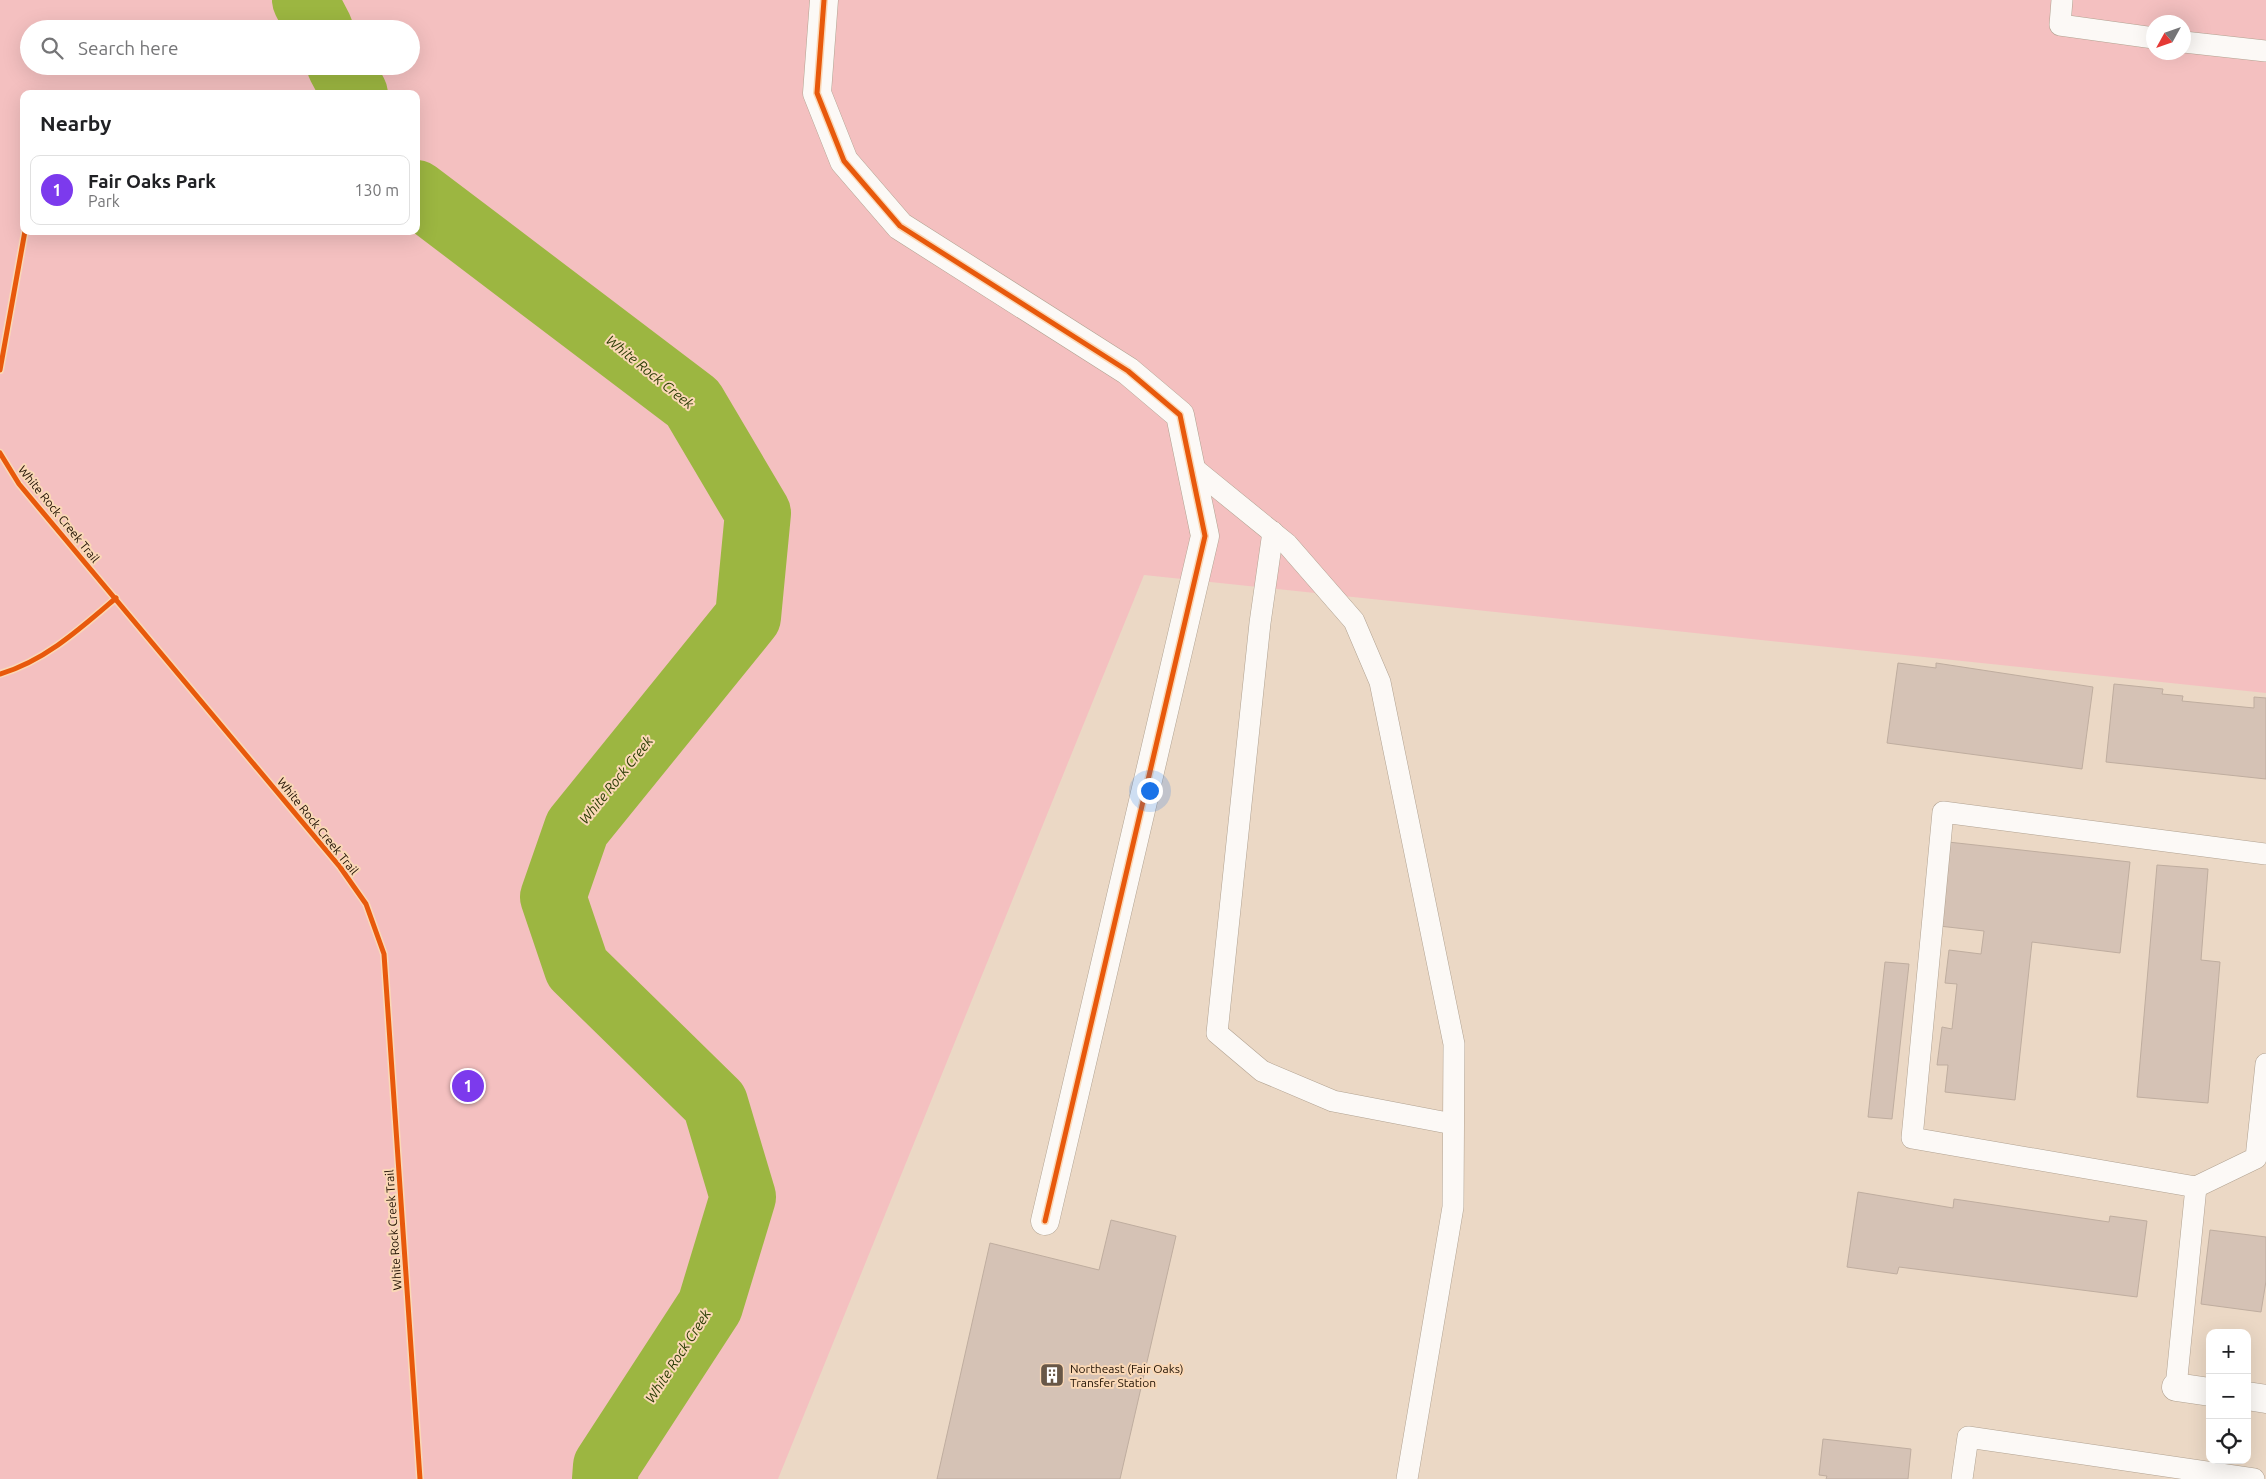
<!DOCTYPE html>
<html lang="en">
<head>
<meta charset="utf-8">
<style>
	:root { --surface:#fff; --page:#f6f6f6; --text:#202124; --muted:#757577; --line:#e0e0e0; --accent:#7c3aed }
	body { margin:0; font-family:Ubuntu,sans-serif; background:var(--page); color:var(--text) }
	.controls { position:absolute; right:15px; bottom:15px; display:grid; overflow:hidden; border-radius:10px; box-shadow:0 5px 20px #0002 }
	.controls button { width:45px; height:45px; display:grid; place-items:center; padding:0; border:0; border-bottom:1px solid var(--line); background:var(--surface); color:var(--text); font:25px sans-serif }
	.compass { position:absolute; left:2146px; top:15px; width:45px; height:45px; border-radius:50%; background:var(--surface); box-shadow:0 5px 20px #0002; rotate:230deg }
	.you { position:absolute; left:1149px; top:790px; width:18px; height:18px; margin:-12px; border:4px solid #fff; border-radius:50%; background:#1a73e8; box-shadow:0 0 0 8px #1a73e833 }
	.badge { display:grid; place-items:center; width:32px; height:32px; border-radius:50%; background:var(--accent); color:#fff; font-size:16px; font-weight:700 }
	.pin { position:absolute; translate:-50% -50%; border:2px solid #fff; box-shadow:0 1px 5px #0006 }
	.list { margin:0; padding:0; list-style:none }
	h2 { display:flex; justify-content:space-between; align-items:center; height:65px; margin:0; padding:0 20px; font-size:21px }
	h2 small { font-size:16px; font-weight:400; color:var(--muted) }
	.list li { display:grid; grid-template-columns:32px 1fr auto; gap:15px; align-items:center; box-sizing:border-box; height:70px; margin:0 10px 10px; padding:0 10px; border:1px solid var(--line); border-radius:10px }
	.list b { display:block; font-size:19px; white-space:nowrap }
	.list p { margin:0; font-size:16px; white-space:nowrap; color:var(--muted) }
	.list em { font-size:16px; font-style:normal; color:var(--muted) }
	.icon { flex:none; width:28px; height:28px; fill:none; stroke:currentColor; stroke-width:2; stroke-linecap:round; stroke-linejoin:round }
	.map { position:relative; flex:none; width:2266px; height:1479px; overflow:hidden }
	.search { position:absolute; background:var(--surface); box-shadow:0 5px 20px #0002; left:20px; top:20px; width:400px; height:55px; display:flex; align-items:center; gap:12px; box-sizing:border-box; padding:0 18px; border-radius:28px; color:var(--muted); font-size:19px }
	.panel { position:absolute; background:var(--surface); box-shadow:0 5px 20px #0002; left:20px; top:90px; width:400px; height:145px; border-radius:10px }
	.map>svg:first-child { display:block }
	.green { fill:#f4c0c0; fill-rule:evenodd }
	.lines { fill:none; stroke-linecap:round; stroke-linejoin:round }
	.river { stroke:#9cb641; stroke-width:66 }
	.building { fill:#d5c2b5; stroke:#bfad9f }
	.lane-casing { stroke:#b1a291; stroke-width:22 }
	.street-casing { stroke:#b1a291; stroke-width:29 }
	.lane { stroke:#fcf9f6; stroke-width:21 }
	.street { stroke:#fcf9f6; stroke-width:28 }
	.cycleway-casing { stroke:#fad8b6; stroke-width:8 }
	.cycleway { stroke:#e8590c; stroke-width:5 }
	.labels { text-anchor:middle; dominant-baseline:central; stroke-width:4; stroke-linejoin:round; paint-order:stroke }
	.street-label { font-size:12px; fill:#211203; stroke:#fad8b6 }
	.poi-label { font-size:12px; fill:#211203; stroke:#fad8b6; text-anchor:start }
	.water-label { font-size:14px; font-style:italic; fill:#2a3c04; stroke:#fad8b6 }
</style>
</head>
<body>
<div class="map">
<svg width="2266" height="1479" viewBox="0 0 2266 1479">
	<rect width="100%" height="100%" fill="#ebd8c5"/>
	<path class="green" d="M0 0H2266V693L1144 575 778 1479H0ZM2154 22H2184V52H2154ZM29 29H411V66H29ZM24 94H416V231H24Z"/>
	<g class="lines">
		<g class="river">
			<polyline points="305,0 320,29"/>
			<polyline points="340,66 355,94"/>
			<polyline points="416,193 693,403 758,513 748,617 577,828 553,897 577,968 715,1103 743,1197 710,1306 606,1466 605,1479"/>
		</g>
	</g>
	<g class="building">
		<polygon points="1898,663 1936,668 1936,663 2093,687 2082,769 1887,743"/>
		<polygon points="2114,684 2163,689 2162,694 2183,696 2182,701 2254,708 2254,697 2266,698 2266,779 2106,762"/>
		<polygon points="1948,842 2130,862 2120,953 2032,942 2015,1100 1945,1092 1948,1065 1937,1065 1942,1027 1952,1029 1957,984 1945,983 1949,950 1981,954 1984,931 1939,926"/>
		<polygon points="2157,865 2208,869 2201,960 2220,962 2208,1103 2137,1097"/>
		<polygon points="1885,962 1909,964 1892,1119 1868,1117"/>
		<polygon points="1858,1192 1953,1208 1954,1199 2109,1222 2110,1216 2147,1221 2137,1297 1899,1267 1897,1274 1847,1267"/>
		<polygon points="1111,1220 1176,1236 1120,1479 937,1479 990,1243 1099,1270"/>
		<polygon points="2210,1230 2266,1237 2266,1281 2261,1312 2201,1304"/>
		<polygon points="1823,1439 1911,1449 1908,1479 1826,1479 1827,1476 1819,1475"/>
	</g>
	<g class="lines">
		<defs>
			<g id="lane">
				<polyline points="2062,0 2060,25 2154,38"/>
				<polyline points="2184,42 2266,51"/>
				<polyline points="1191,466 1287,544 1354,621 1380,682 1454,1044 1453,1207 1407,1479"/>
				<polyline points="1273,532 1260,623 1217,1033 1262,1071 1333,1101 1453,1124"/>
				<polyline points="2266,854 1943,812 1912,1138 2196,1187 2256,1158 2266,1064"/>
				<polyline points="2176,1387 2196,1187"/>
				<polyline points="1962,1479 1968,1437 2254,1479"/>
			</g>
			<g id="street">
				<polyline points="824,0 817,93 844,161 900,226 1128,371 1180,415 1205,536 1045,1221"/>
				<polyline points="2176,1387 2210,1392"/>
				<polyline points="2247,1396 2266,1399"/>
			</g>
		</defs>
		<use href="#lane" class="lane-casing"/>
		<use href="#street" class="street-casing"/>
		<use href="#lane" class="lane"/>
		<use href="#street" class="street"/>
		<defs>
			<g id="cycleway">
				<polyline points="824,0 817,93 844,161 900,226 1128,371 1180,415 1205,536 1045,1221"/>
				<polyline points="0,370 25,231"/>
				<polyline points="0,453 19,484 340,867 366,904 384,954 420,1479"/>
				<path d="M0 674C45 661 81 628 116 598"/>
			</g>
		</defs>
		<use href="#cycleway" class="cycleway-casing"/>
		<use href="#cycleway" class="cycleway"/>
	</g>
	<defs>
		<symbol id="building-square" viewBox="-11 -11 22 22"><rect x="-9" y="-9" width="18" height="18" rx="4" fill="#685747" stroke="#fad8b6"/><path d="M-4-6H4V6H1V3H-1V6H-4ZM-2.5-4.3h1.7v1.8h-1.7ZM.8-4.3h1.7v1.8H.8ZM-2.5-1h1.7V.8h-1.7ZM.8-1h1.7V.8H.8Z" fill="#fff"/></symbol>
	</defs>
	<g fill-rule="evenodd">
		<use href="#building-square" x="1038" y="1361" width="28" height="28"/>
	</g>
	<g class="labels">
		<g class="street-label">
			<text transform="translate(59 514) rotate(51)">White Rock Creek Trail</text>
			<text transform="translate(318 826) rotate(51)">White Rock Creek Trail</text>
			<text transform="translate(393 1230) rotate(-94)">White Rock Creek Trail</text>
		</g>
		<g class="poi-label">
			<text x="1070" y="1368">Northeast (Fair Oaks)<tspan x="1070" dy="14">Transfer Station</tspan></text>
		</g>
		<g class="water-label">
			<text transform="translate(650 372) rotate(39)">White Rock Creek</text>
			<text transform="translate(616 780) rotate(-51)">White Rock Creek</text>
			<text transform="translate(678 1356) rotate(-57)">White Rock Creek</text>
		</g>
	</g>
</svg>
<div class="controls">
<button>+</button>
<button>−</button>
<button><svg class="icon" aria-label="locate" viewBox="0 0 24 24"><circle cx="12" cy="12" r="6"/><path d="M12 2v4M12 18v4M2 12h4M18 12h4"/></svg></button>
</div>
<svg class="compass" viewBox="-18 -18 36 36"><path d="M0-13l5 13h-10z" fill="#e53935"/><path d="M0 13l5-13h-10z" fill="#757577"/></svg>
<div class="you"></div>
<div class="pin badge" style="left:468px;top:1086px">1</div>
<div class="search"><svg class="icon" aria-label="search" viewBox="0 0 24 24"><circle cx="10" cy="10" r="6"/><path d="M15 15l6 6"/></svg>Search here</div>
<section class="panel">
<h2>Nearby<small></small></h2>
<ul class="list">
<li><span class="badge">1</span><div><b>Fair Oaks Park</b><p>Park</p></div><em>130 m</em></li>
</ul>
</section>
</div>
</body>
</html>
